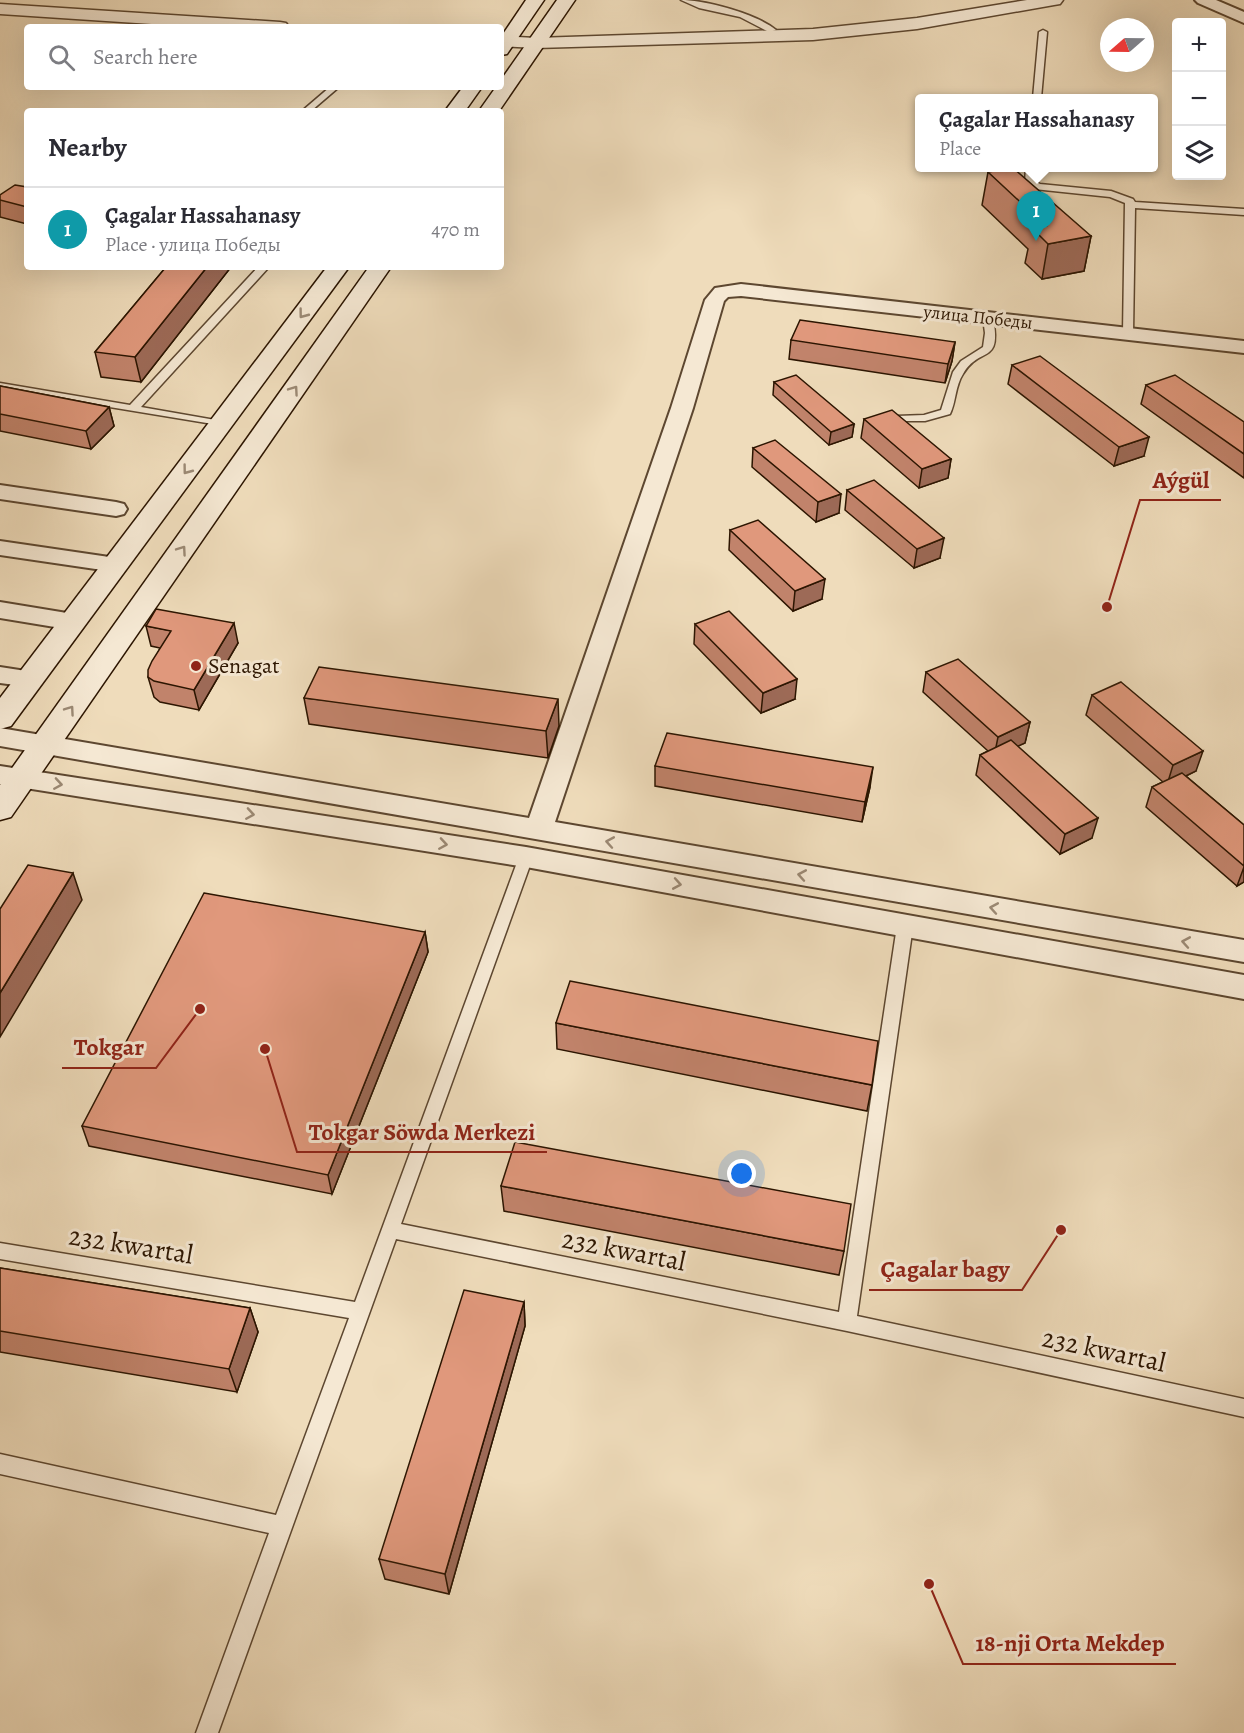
<!DOCTYPE html>
<html lang="en">
<head>
<meta charset="utf-8">
<style>
	:root { --surface:#fff; --page:#f2f2f3; --text:#2b2b33; --muted:#7c7c81; --line:#e1e1e2; --accent:#7c3aed }
	body { margin:0; font-family:Alegreya,serif; background:var(--page); color:var(--text) }
	.controls { position:absolute; right:18px; top:18px; display:grid; overflow:hidden; border-radius:6px; box-shadow:0 6px 24px #0002 }
	.controls button { width:54px; height:54px; display:grid; place-items:center; padding:0; border:0; border-bottom:2px solid var(--line); background:var(--surface); color:var(--text); font:30px sans-serif }
	.compass { position:absolute; left:1100px; top:18px; width:54px; height:54px; border-radius:50%; background:var(--surface); box-shadow:0 6px 24px #0002; rotate:250deg }
	.you { position:absolute; left:742px; top:1174px; width:21px; height:21px; margin:-15px; border:4px solid #fff; border-radius:50%; background:#1a73e8; box-shadow:0 0 0 9px #1a73e833 }
	.badge { display:grid; place-items:center; width:39px; height:39px; border-radius:50%; background:var(--accent); color:#fff; font-size:20px; font-weight:700 }
	.pin { position:absolute; translate:-50% -50px; filter:drop-shadow(0 2px 3px #0008) }
	.pin::after { content:''; position:absolute; top:32px; width:21px; height:18px; background:inherit; clip-path:polygon(0 0,100% 0,50% 100%) }
	.popup { position:absolute; left:915px; top:94px; width:243px; height:78px; box-sizing:border-box; display:grid; place-content:center; border-radius:6px; background:var(--surface); filter:drop-shadow(0 2px 4px #0005); font-size:20px; white-space:nowrap; color:var(--muted) }
	.popup b { font-size:22px; color:var(--text) }
	.popup::after { content:''; position:absolute; left:50%; top:100%; margin-left:-12px; border:12px solid transparent; border-top-color:var(--surface) }
	.list { margin:0; padding:0; list-style:none }
	h2 { display:flex; justify-content:space-between; align-items:center; height:78px; margin:0; padding:0 24px; font-size:26px }
	h2 small { font-size:20px; font-weight:400; color:var(--muted) }
	.list li { display:grid; grid-template-columns:39px 1fr auto; gap:18px; align-items:center; box-sizing:border-box; height:84px; padding:0 24px; border-top:2px solid var(--line) }
	.list b { display:block; font-size:22px; white-space:nowrap }
	.list p { margin:0; font-size:20px; white-space:nowrap; color:var(--muted) }
	.list em { font-size:20px; font-style:normal; color:var(--muted) }
	.icon { flex:none; width:33px; height:33px; fill:none; stroke:currentColor; stroke-width:2; stroke-linecap:round; stroke-linejoin:round }
	.map { position:relative; flex:none; width:1244px; height:1733px; overflow:hidden }
	.search { position:absolute; background:var(--surface); box-shadow:0 6px 24px #0002; left:24px; top:24px; width:480px; height:66px; display:flex; align-items:center; gap:15px; box-sizing:border-box; padding:0 21px; border-radius:6px; color:var(--muted); font-size:22px }
	.panel { position:absolute; background:var(--surface); box-shadow:0 6px 24px #0002; left:24px; top:108px; width:480px; height:162px; border-radius:6px }
	.map>svg:first-child { display:block }
	.lines { fill:none; stroke-linecap:round; stroke-linejoin:round }
	.service-casing { stroke:#5d4730; stroke-width:3 }
	.minor-casing { stroke:#5d4730; stroke-width:4 }
	.tertiary-casing { stroke:#5d4730; stroke-width:3 }
	.secondary-casing { stroke:#2c1501; stroke-width:3 }
	.service { fill:#f5e8d3; fill-rule:evenodd }
	.minor { fill:#f5e8d3; fill-rule:evenodd }
	.tertiary { fill:#f5e8d3; fill-rule:evenodd }
	.secondary { fill:#f5e8d3; fill-rule:evenodd }
	.wall { fill:#c1836b; stroke:#2c1501; stroke-width:1.5 }
	.shaded-wall { fill:#9d6a57; stroke:#2c1501; stroke-width:1.5 }
	.building { fill:#e0987c; stroke:#2c1501; stroke-width:1.5 }
	.oneway { stroke:#9b8974 }
	.poi-dot { fill:#8f2418; stroke:#f5e8d3; stroke-width:2 }
	.labels { text-anchor:middle; dominant-baseline:central; stroke-width:6; stroke-linejoin:round; paint-order:stroke }
	.far-street-label { font-size:18px; fill:#2c1501; stroke:#f5e8d3 }
	.poi-label { font-size:22px; fill:#2c1501; stroke:#f5e8d3; text-anchor:start }
	.near-street-label { font-size:27px; fill:#2c1501; stroke:#f5e8d3 }
	.leader { fill:none; stroke:#8f2418; stroke-width:2 }
	.callout-dot { fill:#8f2418; stroke:#f5e8d3; stroke-width:2 }
	.callout-label { font-size:24px; text-anchor:middle; font-weight:bold; fill:#8f2418; stroke:#f5e8d3; stroke-width:6; stroke-linejoin:round; paint-order:stroke }
</style>
</head>
<body>
<div class="map">
<svg width="1244" height="1733" viewBox="0 0 1244 1733">
	<rect width="100%" height="100%" fill="#efdcbb"/>
	<filter id="stains"><feTurbulence type="fractalNoise" baseFrequency=".00333" numOctaves="4"/><feColorMatrix values="0 0 0 0 .2 0 0 0 0 .09 0 0 0 0 .02 0 0 0 .5 -.17"/></filter>
	<radialGradient id="worn" r=".72"><stop offset=".6" stop-color="#630" stop-opacity="0"/><stop offset="1" stop-color="#630" stop-opacity=".3"/></radialGradient>
	<g class="lines">
		<defs>
			<g id="service">
				<path d="M681 0C706 0 757 14 776 30L769 32 740 17 699 8Z"/>
				<polygon points="1043,30 1047,32 1041,98 1033,98 1039,32"/>
				<polygon points="330,87 339,87 311,111 302,111"/>
				<polygon points="1026,168 1035,168 1035,181 1040,184 1111,191 1133,199 1135,202 1244,209 1244,215 1135,208 1133,333 1128,336 1123,333 1125,203 1110,197 1034,189 1025,182"/>
				<polygon points="258,267 269,267 141,407 221,421 227,424 225,426 0,389 0,383 130,405"/>
				<path d="M988 315 993 318C1002 366 980 345 963 374 955 386 956 402 950 414L925 421H893V417L897 416 924 415 941 410 953 372 961 361 983 347 985 333 983 318Z"/>
				<polygon points="526,852 531,853 533,857 401,1224 839,1312 897,926 900,922 910,922 913,926 857,1316 1244,1399 1244,1417 847,1331 396,1239 218,1733 196,1733 269,1533 0,1474 0,1454 276,1515 349,1318 0,1259 0,1243 355,1302 519,857 521,853"/>
			</g>
			<g id="minor">
				<polygon points="1195,0 1216,0 1244,12 1244,23 1198,3"/>
				<polygon points="741,284 1244,341 1244,353 741,296 728,297 724,301 693,408 555,822 1244,940 1244,962 0,746 0,728 529,818 671,408 705,300 715,288"/>
				<polygon points="0,485 116,502 124,504 127,509 124,514 116,516 0,499"/>
				<polygon points="0,541 116,558 124,560 128,565 124,570 116,572 0,555"/>
				<polygon points="0,602 73,614 82,616 85,622 82,628 73,630 0,618"/>
				<polygon points="0,667 39,673 43,679 39,685 30,687 0,683"/>
				<polygon points="0,766 526,847 1244,975 1244,999 526,867 0,784"/>
			</g>
			<g id="tertiary">
				<polygon points="1027,0 1063,0 1060,4 1054,5 917,29 813,40 536,48 501,46 501,36 536,38 813,29 917,18"/>
				<polygon points="0,4 280,22 286,23 289,27 197,27 0,14"/>
			</g>
			<g id="secondary">
				<polygon points="526,0 544,0 507,54 501,55 501,37"/>
				<polygon points="557,0 575,0 499,111 479,111 496,87 501,87 501,80"/>
				<polygon points="463,87 482,87 465,111 445,111"/>
				<polygon points="327,267 349,267 11,726 0,729 0,698"/>
				<polygon points="369,267 391,267 11,817 0,820 0,785"/>
			</g>
		</defs>
		<use href="#service" class="service-casing"/>
		<use href="#minor" class="minor-casing"/>
		<use href="#tertiary" class="tertiary-casing"/>
		<use href="#secondary" class="secondary-casing"/>
		<use href="#service" class="service"/>
		<use href="#minor" class="minor"/>
		<use href="#tertiary" class="tertiary"/>
		<use href="#secondary" class="secondary"/>
	</g>
	<g class="wall">
		<polygon points="988,172 1091,236 1084,271 1042,279 1025,263 1028,249 982,205"/>
		<polygon points="27,187 27,224 0,217 0,195"/>
		<polygon points="166,267 231,267 141,382 101,377 95,352"/>
		<polygon points="791,340 955,342 952,361 945,383 789,359"/>
		<polygon points="1012,365 1144,456 1114,466 1008,384"/>
		<polygon points="774,382 854,424 852,437 829,445 773,395"/>
		<polygon points="1146,385 1244,422 1244,478 1141,404"/>
		<polygon points="0,386 109,407 114,426 91,449 0,431"/>
		<polygon points="864,419 951,459 948,478 919,488 861,438"/>
		<polygon points="753,448 839,513 816,522 752,467"/>
		<polygon points="847,490 940,558 914,568 845,510"/>
		<polygon points="730,530 822,599 793,611 729,550"/>
		<polygon points="695,624 795,699 761,713 694,644"/>
		<polygon points="146,626 238,643 199,710 160,702 154,697 148,677 160,648 151,646"/>
		<polygon points="926,672 1030,722 1025,743 1017,746 1092,838 1060,854 976,775 980,755 988,751 923,692"/>
		<polygon points="1092,695 1196,771 1186,776 1244,825 1244,882 1237,886 1146,807 1152,787 1163,782 1086,715"/>
		<polygon points="304,698 559,726 548,758 309,724"/>
		<polygon points="655,766 870,787 862,822 655,786"/>
		<polygon points="425,932 428,952 332,1194 89,1146 82,1126"/>
		<polygon points="556,1023 872,1085 867,1111 557,1049"/>
		<polygon points="501,1186 844,1251 839,1275 504,1211"/>
		<polygon points="0,1268 250,1308 258,1332 237,1392 0,1352"/>
		<polygon points="524,1302 525,1326 449,1594 385,1579 379,1559"/>
	</g>
	<g class="shaded-wall">
		<polygon points="1091,236 1084,271 1042,279 1048,244"/>
		<polygon points="207,267 231,267 141,382 135,357"/>
		<polygon points="955,342 952,361 945,383 948,364"/>
		<polygon points="109,407 114,426 91,449 86,431"/>
		<polygon points="854,424 852,437 829,445 831,432"/>
		<polygon points="1149,437 1144,456 1114,466 1119,447"/>
		<polygon points="951,459 948,478 919,488 922,469"/>
		<polygon points="841,494 839,513 816,522 818,502"/>
		<polygon points="944,538 940,558 914,568 917,549"/>
		<polygon points="825,579 822,599 793,611 795,591"/>
		<polygon points="234,623 238,643 199,710 194,690"/>
		<polygon points="797,679 795,699 761,713 763,693"/>
		<polygon points="558,699 559,726 548,758 546,731"/>
		<polygon points="1030,722 1025,743 994,757 998,737"/>
		<polygon points="1203,751 1196,771 1167,785 1173,765"/>
		<polygon points="873,767 870,787 862,822 865,802"/>
		<polygon points="1098,818 1092,838 1060,854 1065,834"/>
		<polygon points="1244,867 1244,882 1237,886"/>
		<polygon points="73,873 82,900 0,1037 0,993"/>
		<polygon points="425,932 428,952 332,1194 328,1175"/>
		<polygon points="524,1302 525,1326 449,1594 445,1574"/>
		<polygon points="250,1308 258,1332 237,1392 229,1369"/>
	</g>
	<g class="building">
		<polygon points="1013,168 1091,236 1048,244 1032,228 1046,226 988,172"/>
		<polygon points="15,185 27,187 27,207 0,200 0,195"/>
		<polygon points="166,267 207,267 135,357 95,352"/>
		<polygon points="800,320 955,342 948,364 791,340"/>
		<polygon points="1040,356 1149,437 1119,447 1012,365"/>
		<polygon points="796,375 854,424 831,432 774,382"/>
		<polygon points="1175,375 1244,422 1244,454 1146,385"/>
		<polygon points="0,386 109,407 86,431 0,414"/>
		<polygon points="892,410 951,459 922,469 864,419"/>
		<polygon points="775,440 841,494 818,502 753,448"/>
		<polygon points="874,480 944,538 917,549 847,490"/>
		<polygon points="758,520 825,579 795,591 730,530"/>
		<polygon points="156,609 234,623 194,690 154,681 148,677 148,670 152,661 171,631 146,626"/>
		<polygon points="729,611 797,679 763,693 695,624"/>
		<polygon points="958,659 1030,722 998,737 926,672"/>
		<polygon points="319,667 558,699 546,731 304,698"/>
		<polygon points="1121,682 1203,751 1173,765 1092,695"/>
		<polygon points="667,733 873,767 865,802 655,766"/>
		<polygon points="1011,740 1098,818 1065,834 980,755"/>
		<polygon points="1182,773 1244,825 1244,866 1152,787"/>
		<polygon points="28,865 73,873 0,993 0,909"/>
		<polygon points="204,893 425,932 328,1175 82,1126"/>
		<polygon points="570,981 878,1041 872,1085 556,1023"/>
		<polygon points="515,1142 851,1204 844,1251 501,1186"/>
		<polygon points="0,1268 250,1308 229,1369 0,1331"/>
		<polygon points="464,1290 524,1302 445,1574 379,1559"/>
	</g>
	<defs><path id="oneway-chevron" d="M-2-3.5L2.5 0L-2 3.5" fill="none" stroke-width="1.6" stroke-linecap="round" stroke-linejoin="round" transform="scale(1.5)"/></defs>
	<g class="oneway">
		<use href="#oneway-chevron" transform="translate(303 314) rotate(127)"/>
		<use href="#oneway-chevron" transform="translate(294 390) rotate(-55)"/>
		<use href="#oneway-chevron" transform="translate(187 470) rotate(127)"/>
		<use href="#oneway-chevron" transform="translate(182 550) rotate(-55)"/>
		<use href="#oneway-chevron" transform="translate(70 710) rotate(-55)"/>
		<use href="#oneway-chevron" transform="translate(58 784) rotate(9)"/>
		<use href="#oneway-chevron" transform="translate(250 814) rotate(9)"/>
		<use href="#oneway-chevron" transform="translate(610 842) rotate(-170)"/>
		<use href="#oneway-chevron" transform="translate(443 844) rotate(9)"/>
		<use href="#oneway-chevron" transform="translate(802 875) rotate(-170)"/>
		<use href="#oneway-chevron" transform="translate(677 884) rotate(10)"/>
		<use href="#oneway-chevron" transform="translate(994 908) rotate(-170)"/>
		<use href="#oneway-chevron" transform="translate(1186 942) rotate(-170)"/>
	</g>
	<circle class="poi-dot" cx="196" cy="666" r="6"/>
	<g class="labels">
		<g class="far-street-label">
			<text transform="translate(978 317) rotate(6)">улица Победы</text>
		</g>
		<g class="poi-label">
			<text x="208" y="666">Senagat</text>
		</g>
		<g class="near-street-label">
			<text transform="translate(131 1245) rotate(9)">232 kwartal</text>
			<text transform="translate(624 1250) rotate(11)">232 kwartal</text>
			<text transform="translate(1104 1350) rotate(12)">232 kwartal</text>
		</g>
	</g>
	<path class="leader" d="M1107 607L1140 500H1221M200 1009L156 1068H62M265 1049L297 1152H547M1061 1230L1022 1290H869M929 1584L963 1664H1176"/>
	<g class="callout-dot">
		<circle cx="1107" cy="607" r="6"/>
		<circle cx="200" cy="1009" r="6"/>
		<circle cx="265" cy="1049" r="6"/>
		<circle cx="1061" cy="1230" r="6"/>
		<circle cx="929" cy="1584" r="6"/>
	</g>
	<g class="callout-label">
		<text x="1181" y="488">Aýgül</text>
		<text x="109" y="1055">Tokgar</text>
		<text x="422" y="1140">Tokgar Söwda Merkezi</text>
		<text x="945" y="1277">Çagalar bagy</text>
		<text x="1070" y="1651">18-nji Orta Mekdep</text>
	</g>
	<rect width="100%" height="100%" filter="url(#stains)"/>
	<rect width="100%" height="100%" fill="url(#worn)"/>
</svg>
<div class="controls">
<button>+</button>
<button>−</button>
<button><svg class="icon" aria-label="layers" viewBox="0 0 24 24"><path d="M12 4l9 5-9 5-9-5zM3 14l9 5 9-5"/></svg></button>
</div>
<svg class="compass" viewBox="-18 -18 36 36"><path d="M0-13l5 13h-10z" fill="#e53935"/><path d="M0 13l5-13h-10z" fill="#7c7c81"/></svg>
<div class="you"></div>
<div class="pin badge" style="left:1036px;top:241px;background:#0f9aa8">1</div>
<div class="popup"><b>Çagalar Hassahanasy</b>Place</div>
<div class="search"><svg class="icon" aria-label="search" viewBox="0 0 24 24"><circle cx="10" cy="10" r="6"/><path d="M15 15l6 6"/></svg>Search here</div>
<section class="panel">
<h2>Nearby<small></small></h2>
<ul class="list">
<li><span class="badge" style="background:#0f9aa8">1</span><div><b>Çagalar Hassahanasy</b><p>Place · улица Победы</p></div><em>470 m</em></li>
</ul>
</section>
</div>
</body>
</html>
